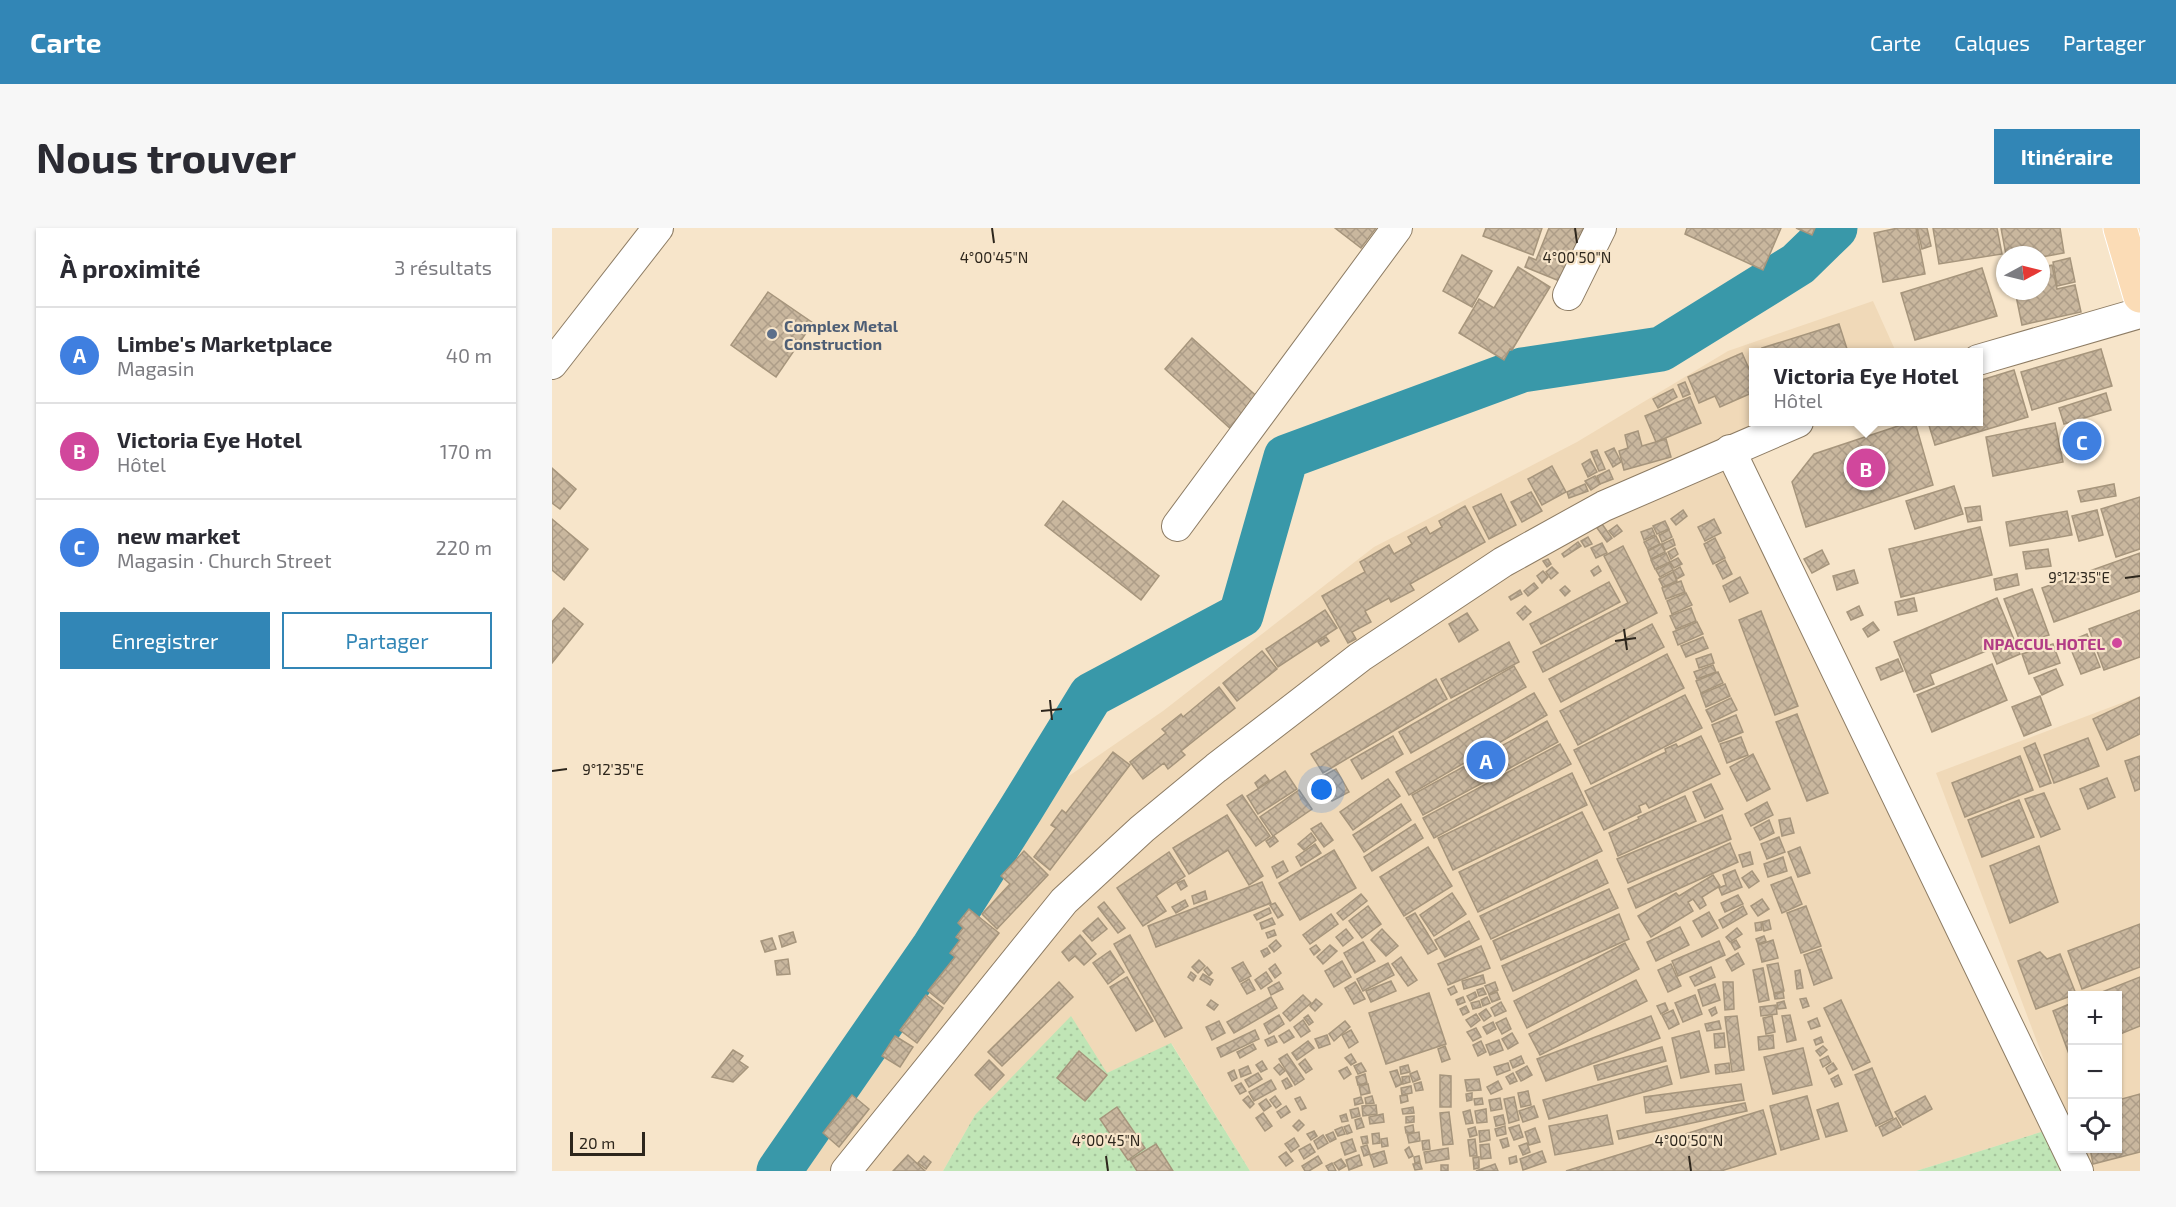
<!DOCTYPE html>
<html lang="fr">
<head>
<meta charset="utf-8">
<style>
	:root { --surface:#fff; --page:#f7f7f7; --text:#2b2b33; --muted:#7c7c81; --line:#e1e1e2; --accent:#3286b6 }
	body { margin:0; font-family:"Exo 2",sans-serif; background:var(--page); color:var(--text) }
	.controls { position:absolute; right:18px; bottom:18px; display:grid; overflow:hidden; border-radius:0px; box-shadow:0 2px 4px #0004 }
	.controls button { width:54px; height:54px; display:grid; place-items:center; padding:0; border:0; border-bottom:2px solid var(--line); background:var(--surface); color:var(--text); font:30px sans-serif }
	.compass { position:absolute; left:1444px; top:18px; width:54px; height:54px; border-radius:50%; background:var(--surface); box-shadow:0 2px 4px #0004; rotate:83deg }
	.scale { position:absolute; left:18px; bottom:15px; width:75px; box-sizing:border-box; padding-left:6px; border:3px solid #2d261c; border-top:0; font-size:16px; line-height:21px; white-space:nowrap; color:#2d261c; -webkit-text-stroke:4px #f7e5ca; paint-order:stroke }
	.you { position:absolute; left:770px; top:562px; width:21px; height:21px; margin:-15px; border:4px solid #fff; border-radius:50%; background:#1a73e8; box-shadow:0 0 0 9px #1a73e833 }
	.badge { display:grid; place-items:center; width:39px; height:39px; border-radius:50%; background:var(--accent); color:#fff; font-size:20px; font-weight:700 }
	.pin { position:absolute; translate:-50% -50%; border:3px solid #fff; box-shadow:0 2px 6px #0006 }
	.popup { position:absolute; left:1197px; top:120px; width:234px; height:78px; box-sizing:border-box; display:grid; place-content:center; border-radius:0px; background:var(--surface); filter:drop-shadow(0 2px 4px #0005); font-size:20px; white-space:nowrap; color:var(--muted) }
	.popup b { font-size:22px; color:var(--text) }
	.popup::after { content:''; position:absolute; left:50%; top:100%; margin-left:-12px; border:12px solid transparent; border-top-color:var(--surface) }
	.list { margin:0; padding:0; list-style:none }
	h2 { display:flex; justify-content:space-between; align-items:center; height:78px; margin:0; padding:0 24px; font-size:26px }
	h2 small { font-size:20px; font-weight:400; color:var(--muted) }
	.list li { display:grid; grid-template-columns:39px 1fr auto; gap:18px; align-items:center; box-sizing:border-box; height:96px; padding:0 24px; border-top:2px solid var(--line) }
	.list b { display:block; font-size:22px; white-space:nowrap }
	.list p { margin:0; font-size:20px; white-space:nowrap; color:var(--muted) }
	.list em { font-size:20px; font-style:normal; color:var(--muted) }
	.actions { display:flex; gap:12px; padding:18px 24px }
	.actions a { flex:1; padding:14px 0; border:2px solid var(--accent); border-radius:0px; text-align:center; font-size:21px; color:var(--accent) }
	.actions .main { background:var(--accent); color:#fff }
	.icon { flex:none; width:33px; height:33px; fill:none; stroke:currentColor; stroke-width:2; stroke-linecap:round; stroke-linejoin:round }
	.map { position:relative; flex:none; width:1588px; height:943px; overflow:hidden; border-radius:0px }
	header { display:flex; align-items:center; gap:36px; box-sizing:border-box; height:84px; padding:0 30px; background:var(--accent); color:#fff }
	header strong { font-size:28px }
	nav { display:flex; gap:33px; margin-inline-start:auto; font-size:21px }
	.intro { display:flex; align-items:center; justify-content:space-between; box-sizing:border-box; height:144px; padding:0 36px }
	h1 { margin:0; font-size:42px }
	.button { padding:15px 27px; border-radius:0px; background:var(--accent); color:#fff; font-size:21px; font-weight:700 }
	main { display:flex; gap:36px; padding:0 36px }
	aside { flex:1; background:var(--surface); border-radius:0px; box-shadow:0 2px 4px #0004 }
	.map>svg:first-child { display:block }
	.built { fill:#f0d9b8 }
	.grass { fill:url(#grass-dots) }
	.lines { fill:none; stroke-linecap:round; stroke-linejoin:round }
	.river { stroke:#3998a9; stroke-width:45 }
	.building { fill:url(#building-cross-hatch); stroke:#a6957c; stroke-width:1.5 }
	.minor-casing { stroke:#8d7c64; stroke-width:32 }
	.major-casing { stroke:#fff; stroke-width:35 }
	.minor { stroke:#fff; stroke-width:30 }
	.major { stroke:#fbdcb6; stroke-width:33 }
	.ticks { fill:none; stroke:#2d261c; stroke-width:2 }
	.service-dot { fill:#5c6f8a; stroke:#f7e5ca; stroke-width:2 }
	.hotel-dot { fill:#d1479c; stroke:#f7e5ca; stroke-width:2 }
	.labels { text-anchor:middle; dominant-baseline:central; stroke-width:4.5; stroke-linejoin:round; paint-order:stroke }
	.service-label { font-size:16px; font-weight:bold; fill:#4e5e75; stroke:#f7e5ca; text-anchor:start }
	.hotel-label { font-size:16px; font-weight:bold; fill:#b23c85; stroke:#f7e5ca; text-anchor:end }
	.ticks-label { font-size:15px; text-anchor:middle; fill:#2d261c; stroke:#f7e5ca; stroke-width:4.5; stroke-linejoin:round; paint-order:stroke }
</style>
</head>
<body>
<header>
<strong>Carte</strong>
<nav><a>Carte</a><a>Calques</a><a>Partager</a></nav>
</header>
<div class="intro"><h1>Nous trouver</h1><a class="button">Itinéraire</a></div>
<main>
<aside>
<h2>À proximité<small>3 résultats</small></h2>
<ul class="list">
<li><span class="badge" style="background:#3f7fe0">A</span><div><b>Limbe's Marketplace</b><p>Magasin</p></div><em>40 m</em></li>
<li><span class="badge" style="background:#d1479c">B</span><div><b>Victoria Eye Hotel</b><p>Hôtel</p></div><em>170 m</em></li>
<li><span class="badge" style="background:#3f7fe0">C</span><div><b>new market</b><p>Magasin · Church Street</p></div><em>220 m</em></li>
</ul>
<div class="actions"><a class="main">Enregistrer</a><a>Partager</a></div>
</aside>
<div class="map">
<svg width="1588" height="943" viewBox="0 0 1588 943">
	<defs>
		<pattern id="grass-dots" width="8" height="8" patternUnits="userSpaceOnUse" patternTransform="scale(1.5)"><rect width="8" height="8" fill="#c0e5b6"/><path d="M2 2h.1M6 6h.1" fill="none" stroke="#a5c49c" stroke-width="1.8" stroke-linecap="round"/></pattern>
		<pattern id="building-cross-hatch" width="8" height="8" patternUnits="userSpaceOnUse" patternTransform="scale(1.5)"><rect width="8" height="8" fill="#c9b79e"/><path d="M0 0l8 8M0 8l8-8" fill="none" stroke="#ad9d88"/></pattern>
	</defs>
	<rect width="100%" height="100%" fill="#f7e5ca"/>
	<g class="built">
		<polygon points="1321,73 1344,124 1202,124 1202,194 1246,194 1179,222 1505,899 1364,943 698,943 620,816 555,845 423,887 391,943 232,943 233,935 382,719 469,581 611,483 822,319 1025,214 1176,123"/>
		<polygon points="1588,468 1588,943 1534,943 1526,921 1566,920 1566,768 1520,768 1520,907 1384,545"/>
	</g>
	<g class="grass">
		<polygon points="519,788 555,845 619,815 698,943 391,943 423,887"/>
		<polygon points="1505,899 1526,943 1364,943"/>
	</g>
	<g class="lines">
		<polyline class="river" points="227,943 382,719 469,581 539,467 689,387 734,229 970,142 1109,121 1246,36 1283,0"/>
	</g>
	<g class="building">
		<polygon points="783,0 824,0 809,20"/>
		<polygon points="934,0 990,0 981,27 931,8"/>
		<polygon points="997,0 1032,0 1010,54 973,39 977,29 984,32"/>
		<polygon points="1135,0 1229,0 1211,42 1133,6"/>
		<polygon points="1244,0 1263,0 1260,7"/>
		<polygon points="1346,0 1364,0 1373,46 1331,54 1322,5"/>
		<polygon points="1365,0 1375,0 1379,18 1370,21"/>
		<polygon points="1381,0 1445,0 1450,26 1387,36"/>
		<polygon points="1449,0 1508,0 1512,25 1489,29 1489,27 1454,27"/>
		<polygon points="910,27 940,43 920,79 891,63"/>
		<polygon points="1518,30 1523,54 1505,58 1501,34"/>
		<polygon points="1500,37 1505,61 1523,57 1529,84 1470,97 1463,63 1489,63 1489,39"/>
		<polygon points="966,39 998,59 960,122 958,121 952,132 907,105 927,71 942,80"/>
		<polygon points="1430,40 1445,88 1363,112 1349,65"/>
		<polygon points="216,64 261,95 224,149 179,117"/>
		<polygon points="1287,96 1296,124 1212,124 1210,120"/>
		<polygon points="640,110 710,173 682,204 613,141"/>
		<polygon points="1549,121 1560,158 1480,182 1469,144"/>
		<polygon points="1190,125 1202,152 1202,164 1168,179 1163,168 1147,175 1136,149"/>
		<polygon points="1462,142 1476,189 1383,217 1376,194 1426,194 1426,153"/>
		<polygon points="1133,154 1138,166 1131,169 1126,157"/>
		<polygon points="1121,161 1125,169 1106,180 1101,171"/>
		<polygon points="1554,165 1559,182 1512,196 1507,180"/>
		<polygon points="1138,169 1149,195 1104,214 1093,188"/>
		<polygon points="1358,194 1363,194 1381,257 1254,299 1240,254 1262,226"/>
		<polygon points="1503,195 1511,234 1441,248 1434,209"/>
		<polygon points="1086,203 1090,218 1114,211 1119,229 1072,242 1067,223 1076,220 1073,207"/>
		<polygon points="1062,220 1069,234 1061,239 1053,224"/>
		<polygon points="1045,222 1053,241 1047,243 1039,224"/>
		<polygon points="1038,231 1045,244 1036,249 1030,236"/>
		<polygon points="1000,238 1014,264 990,277 976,251"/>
		<polygon points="0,240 24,261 8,281 0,275"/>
		<polygon points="1057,242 1061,251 1048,256 1045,248"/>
		<polygon points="1043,248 1048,256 1039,262 1033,253"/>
		<polygon points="1033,256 1036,263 1017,270 1015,264"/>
		<polygon points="1562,256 1564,268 1529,274 1526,263"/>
		<polygon points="1402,258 1411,286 1363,301 1354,273"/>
		<polygon points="979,264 990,283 970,294 959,274"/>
		<polygon points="949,266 964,297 937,311 921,279"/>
		<polygon points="1588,269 1588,321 1564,329 1549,281"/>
		<polygon points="511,273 607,348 589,372 493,297"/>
		<polygon points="913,278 933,314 858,356 862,362 839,374 837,370 813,383 819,394 800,404 804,411 796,415 770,368 813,344 808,334 837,317 842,326 860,316 856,309 874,299 878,306 890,299 887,293"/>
		<polygon points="1428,278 1430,292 1416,294 1413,280"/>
		<polygon points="1131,282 1135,288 1124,297 1119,291"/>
		<polygon points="1545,282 1551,307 1527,313 1520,288"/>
		<polygon points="1515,283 1520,307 1458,318 1454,294"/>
		<polygon points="0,291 36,321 12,352 0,342"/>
		<polygon points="1162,291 1169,305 1153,313 1146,299"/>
		<polygon points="1113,293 1117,301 1105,306 1101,298"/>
		<polygon points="1050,296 1060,310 1055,314 1045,300"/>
		<polygon points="1065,297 1070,303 1062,309 1057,303"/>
		<polygon points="1428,299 1440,347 1349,369 1337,321"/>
		<polygon points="1100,300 1103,307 1092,312 1089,304"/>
		<polygon points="1117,302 1120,309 1110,314 1107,307"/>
		<polygon points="1104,308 1108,316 1096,322 1092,314"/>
		<polygon points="1036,309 1040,316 1033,319 1029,313"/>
		<polygon points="1163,310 1173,330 1161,336 1152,316"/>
		<polygon points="1121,311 1123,317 1113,322 1110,316"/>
		<polygon points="1026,314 1029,318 1012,329 1010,326"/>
		<polygon points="1050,315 1055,325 1044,330 1039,320"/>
		<polygon points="1109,316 1113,324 1099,331 1096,323"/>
		<polygon points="1071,318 1105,385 991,444 981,424 1076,375 1052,328"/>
		<polygon points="1123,320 1126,326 1119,331 1116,324"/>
		<polygon points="1496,321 1499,338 1474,341 1471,324"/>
		<polygon points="1270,322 1277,336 1260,345 1252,331"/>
		<polygon points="1114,325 1118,334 1103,341 1099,332"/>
		<polygon points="1588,325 1588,363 1502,394 1490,360"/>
		<polygon points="1126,330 1130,336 1122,340 1118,334"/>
		<polygon points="996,331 999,336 995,339 991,333"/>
		<polygon points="1173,332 1180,346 1171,351 1164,337"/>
		<polygon points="1118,335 1121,342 1108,349 1104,342"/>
		<polygon points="1046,338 1049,343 1042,348 1039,343"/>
		<polygon points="1000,339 1006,345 999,351 994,344"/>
		<polygon points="1128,339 1132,347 1125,351 1121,343"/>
		<polygon points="1302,342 1306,355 1285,362 1281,348"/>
		<polygon points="991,343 996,349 990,355 985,348"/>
		<polygon points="1121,344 1125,353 1111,359 1107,351"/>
		<polygon points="1465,346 1467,357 1444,362 1442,351"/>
		<polygon points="1188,349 1196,365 1178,374 1171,358"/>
		<polygon points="1129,353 1133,364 1114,371 1110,360"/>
		<polygon points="1057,354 1068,374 989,416 978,396"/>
		<polygon points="982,355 986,360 976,368 972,363"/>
		<polygon points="1013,358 1018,363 1013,368 1008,362"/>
		<polygon points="1480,361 1497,407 1469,416 1452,371"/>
		<polygon points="968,362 970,366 959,372 957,369"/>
		<polygon points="1134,365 1140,377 1120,386 1115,373"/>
		<polygon points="1362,370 1365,383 1346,387 1343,374"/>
		<polygon points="1445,370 1468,426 1445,436 1439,421 1378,446 1382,456 1362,464 1342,414"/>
		<polygon points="973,378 979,384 971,392 965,385"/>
		<polygon points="1307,378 1311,387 1299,392 1295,384"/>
		<polygon points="12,380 31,396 0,435 0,394"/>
		<polygon points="1139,380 1144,393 1124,401 1118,388"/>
		<polygon points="773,382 785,400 726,439 714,421"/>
		<polygon points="1588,382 1588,429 1552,442 1537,401"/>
		<polygon points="1209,383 1246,478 1223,487 1187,392"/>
		<polygon points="915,385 926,402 907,414 897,396"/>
		<polygon points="1145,394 1151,406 1126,417 1121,404"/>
		<polygon points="1321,394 1327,402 1316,409 1311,401"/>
		<polygon points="1100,396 1112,419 1009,474 997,451"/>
		<polygon points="1535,406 1548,439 1529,446 1516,414"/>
		<polygon points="774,409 777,413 769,418 766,414"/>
		<polygon points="1151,409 1156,420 1134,429 1129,418"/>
		<polygon points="957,414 967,434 899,470 889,451"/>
		<polygon points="1501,416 1508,435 1477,446 1470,426"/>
		<polygon points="710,423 725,441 685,473 671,455"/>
		<polygon points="1115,426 1132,460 1026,517 1008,483"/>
		<polygon points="1159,426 1162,435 1147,440 1144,431"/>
		<polygon points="1346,431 1351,443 1329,452 1324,440"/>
		<polygon points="1440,436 1455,472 1380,504 1365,467"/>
		<polygon points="1161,437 1164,444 1145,451 1142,444"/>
		<polygon points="962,438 974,459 859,525 847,504"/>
		<polygon points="1504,441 1511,457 1490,467 1482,450"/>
		<polygon points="1166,444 1171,455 1149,465 1144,453"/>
		<polygon points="884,451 895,471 771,545 759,526"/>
		<polygon points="1173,456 1178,468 1154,479 1149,466"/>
		<polygon points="667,459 683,480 629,523 633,527 616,541 612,535 591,551 578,534 614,505 610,501 629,486 631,489"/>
		<polygon points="982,465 995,487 857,567 844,544"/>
		<polygon points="1133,467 1150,500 1039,556 1022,522"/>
		<polygon points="1488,468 1499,497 1472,508 1460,479"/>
		<polygon points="1588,469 1588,506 1555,522 1541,491"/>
		<polygon points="1179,470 1185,482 1160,494 1154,482"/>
		<polygon points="1245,486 1276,565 1255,573 1224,494"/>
		<polygon points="1184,487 1191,504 1167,514 1160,497"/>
		<polygon points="995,493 1006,514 871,587 860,567"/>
		<polygon points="841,508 851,526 810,551 799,532"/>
		<polygon points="1149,508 1168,546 1097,580 1094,575 1087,578 1089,584 1052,602 1033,563 1114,524 1113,521 1124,516 1126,519"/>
		<polygon points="1189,509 1196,527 1175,535 1168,516"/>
		<polygon points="1536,510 1547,538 1502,555 1492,527"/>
		<polygon points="1483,515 1499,555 1488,559 1472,520"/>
		<polygon points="1008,516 1019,536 882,610 871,590"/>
		<polygon points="561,524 578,537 498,642 482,629 504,600 499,597 510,582 514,585"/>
		<polygon points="1201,526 1218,561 1195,573 1178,539"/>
		<polygon points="1468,528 1481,562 1413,589 1400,555"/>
		<polygon points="1588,528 1588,561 1583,563 1573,533"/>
		<polygon points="784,541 797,564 780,573 767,550"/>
		<polygon points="733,543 745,561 706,586 695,568"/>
		<polygon points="1020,545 1035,577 901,642 886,610"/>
		<polygon points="713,547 717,552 706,560 703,555"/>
		<polygon points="1555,550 1563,569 1536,581 1528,561"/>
		<polygon points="836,551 848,568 801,602 788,584"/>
		<polygon points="1159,556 1171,581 1153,590 1141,564"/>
		<polygon points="747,562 760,581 721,608 708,589"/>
		<polygon points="1492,565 1508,601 1489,609 1473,571"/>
		<polygon points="690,567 718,608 704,618 675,577"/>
		<polygon points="1133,568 1144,593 1066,628 1057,605 1087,591 1086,589"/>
		<polygon points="1467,572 1482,609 1430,629 1416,592"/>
		<polygon points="1215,574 1221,587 1199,598 1193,586"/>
		<polygon points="849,576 859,592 812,624 801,607"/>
		<polygon points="1030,584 1050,623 926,684 907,644"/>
		<polygon points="675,587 711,648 697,657 676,622 637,646 621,620"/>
		<polygon points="1170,587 1179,611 1076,655 1065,631"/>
		<polygon points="1238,590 1242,605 1230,608 1227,592"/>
		<polygon points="1217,592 1222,605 1208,612 1202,600"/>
		<polygon points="769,595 781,612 772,619 759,601"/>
		<polygon points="863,596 871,610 820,643 812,629"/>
		<polygon points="759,605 764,612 752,622 746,616"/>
		<polygon points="722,608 726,613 718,619 714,613"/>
		<polygon points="1227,609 1233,624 1215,631 1209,616"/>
		<polygon points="1178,615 1186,634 1084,680 1076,661"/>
		<polygon points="763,616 769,625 749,638 744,629"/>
		<polygon points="1487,618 1506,674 1458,695 1438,638"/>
		<polygon points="876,619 900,658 852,688 828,649"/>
		<polygon points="1248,619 1258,645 1246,649 1236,624"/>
		<polygon points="782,622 804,660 748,692 727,655"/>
		<polygon points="472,623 496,647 445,701 430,686 458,656 449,648"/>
		<polygon points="617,624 633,648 604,668 614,683 591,698 565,660"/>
		<polygon points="1198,624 1201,636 1191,639 1187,627"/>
		<polygon points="1231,629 1235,643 1216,649 1212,636"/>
		<polygon points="1045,632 1056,655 939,711 928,688"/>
		<polygon points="731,633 736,643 725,650 720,639"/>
		<polygon points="1183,642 1190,659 1170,667 1167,660 1174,657 1171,647"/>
		<polygon points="1200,643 1207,653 1197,660 1190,650"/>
		<polygon points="1161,647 1168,658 1150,669 1154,677 1148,681 1141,671 1136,674 1141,683 1099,709 1086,688 1124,665 1127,668"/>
		<polygon points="1239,649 1250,676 1230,685 1219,657"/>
		<polygon points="632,652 635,658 629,662 625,655"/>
		<polygon points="710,654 719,675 604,719 596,698"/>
		<polygon points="1057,661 1066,680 949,732 941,713"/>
		<polygon points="653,663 655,671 642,676 640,668"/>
		<polygon points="900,665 914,686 882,708 868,687"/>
		<polygon points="809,666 815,673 791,692 785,685"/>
		<polygon points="1186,667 1191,676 1173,684 1169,675"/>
		<polygon points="1210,671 1217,681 1206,688 1199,678"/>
		<polygon points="633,672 636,678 624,685 620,679"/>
		<polygon points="552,674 573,700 566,705 546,679"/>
		<polygon points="723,675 731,687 726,690 718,677"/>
		<polygon points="816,678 829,696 810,710 797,693"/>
		<polygon points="1191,678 1195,686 1171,700 1167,692"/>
		<polygon points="1254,678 1269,718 1249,725 1235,685"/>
		<polygon points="717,680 719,685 705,692 702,687"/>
		<polygon points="417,681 447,705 392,776 376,763 403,729 398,725 408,712 404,709 411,700 406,695"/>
		<polygon points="1157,684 1166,700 1150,709 1141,693"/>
		<polygon points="863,685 885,721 876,726 854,690"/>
		<polygon points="779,686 786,696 758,716 751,707"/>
		<polygon points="1067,686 1077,711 961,763 950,738"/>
		<polygon points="546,690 555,701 540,713 531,703"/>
		<polygon points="720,690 723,696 710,701 708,695"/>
		<polygon points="1217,692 1219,701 1212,703 1210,694"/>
		<polygon points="917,693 927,711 893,729 883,712"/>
		<polygon points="1209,694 1210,702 1204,703 1203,695"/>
		<polygon points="1588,696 1588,739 1530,761 1516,723"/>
		<polygon points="1128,699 1137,717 1104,733 1095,714"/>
		<polygon points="1185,700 1190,706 1178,714 1174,709"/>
		<polygon points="794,701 801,710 791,718 784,709"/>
		<polygon points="830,701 846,718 834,728 819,712"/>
		<polygon points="722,702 724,707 716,710 714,705"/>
		<polygon points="241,704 244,714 230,719 227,708"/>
		<polygon points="528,707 544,726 532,737 523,728 517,733 510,724"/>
		<polygon points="578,707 630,800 613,809 562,716"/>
		<polygon points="1212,708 1214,713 1206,716 1204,711"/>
		<polygon points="220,710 224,721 213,724 209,713"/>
		<polygon points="724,712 729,718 722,724 717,718"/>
		<polygon points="1184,712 1188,719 1183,722 1179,715"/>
		<polygon points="1221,712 1226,730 1210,734 1206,717"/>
		<polygon points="1167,713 1173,727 1126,748 1120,733"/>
		<polygon points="811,714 823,733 803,745 792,725"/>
		<polygon points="1073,715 1087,741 975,800 962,773"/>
		<polygon points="764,717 768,722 762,727 758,721"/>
		<polygon points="778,717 785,723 771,736 765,729"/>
		<polygon points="929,718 938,740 896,757 886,736"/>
		<polygon points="715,720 718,725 712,729 709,723"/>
		<polygon points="1269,721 1280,750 1262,757 1252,727"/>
		<polygon points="558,723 572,744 556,756 541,735"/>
		<polygon points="1488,724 1495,731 1508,726 1524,766 1484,781 1466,733"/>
		<polygon points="1186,725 1192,736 1180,743 1174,732"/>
		<polygon points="849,729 865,752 856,758 840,736"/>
		<polygon points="236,731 238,746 225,747 223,733"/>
		<polygon points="647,732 653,738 646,745 640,739"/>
		<polygon points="790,733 799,749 782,759 773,743"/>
		<polygon points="691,734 699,748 688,754 680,740"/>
		<polygon points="836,735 842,747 811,763 805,751"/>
		<polygon points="1226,735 1232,763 1222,765 1215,737"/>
		<polygon points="723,736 729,745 723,750 717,741"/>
		<polygon points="1119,736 1129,758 1116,764 1106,742"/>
		<polygon points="655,739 660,745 657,748 652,742"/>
		<polygon points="1159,739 1163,749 1143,758 1138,749"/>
		<polygon points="1211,740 1217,772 1207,774 1201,742"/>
		<polygon points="1248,742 1251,760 1245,761 1243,743"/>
		<polygon points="639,744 644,748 641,753 636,749"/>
		<polygon points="714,744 720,753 709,761 703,752"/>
		<polygon points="651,746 661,752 658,757 648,751"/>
		<polygon points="931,747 933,755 912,761 910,753"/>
		<polygon points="575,749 601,793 584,803 558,759"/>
		<polygon points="1588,749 1588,798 1566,807 1566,768 1540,768"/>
		<polygon points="697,751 703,762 695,766 689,756"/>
		<polygon points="1084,752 1095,773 988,827 977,806"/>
		<polygon points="839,753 844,763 819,774 814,763"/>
		<polygon points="507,754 521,769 450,838 436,824"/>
		<polygon points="727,754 731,761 719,767 716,760"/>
		<polygon points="803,754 813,771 802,776 793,760"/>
		<polygon points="943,754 946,762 937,766 933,758"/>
		<polygon points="1171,754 1181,754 1182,781 1173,782"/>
		<polygon points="1163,756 1168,772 1151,778 1146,762"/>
		<polygon points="902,758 905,764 899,767 896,761"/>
		<polygon points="931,760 934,766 927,768 925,762"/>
		<polygon points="923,764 925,769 918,773 915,768"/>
		<polygon points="945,764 948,771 940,774 937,767"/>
		<polygon points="1231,764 1232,770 1223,771 1222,766"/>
		<polygon points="877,765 894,816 834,836 817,785"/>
		<polygon points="374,767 391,780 365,815 348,802"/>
		<polygon points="751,767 759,775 738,793 731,785"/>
		<polygon points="1143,767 1150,786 1131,794 1123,775"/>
		<polygon points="719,769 725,780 682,805 675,794"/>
		<polygon points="911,769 913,774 906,777 904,772"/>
		<polygon points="935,769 938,775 931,778 929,772"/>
		<polygon points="1254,770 1257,778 1251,780 1248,771"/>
		<polygon points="764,771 770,776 763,783 758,778"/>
		<polygon points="659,772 666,777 662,782 655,777"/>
		<polygon points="1289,772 1318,834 1301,842 1272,780"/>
		<polygon points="927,773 929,779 921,781 919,775"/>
		<polygon points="1232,773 1234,780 1226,781 1225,775"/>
		<polygon points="949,774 954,783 943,788 939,780"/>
		<polygon points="1113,775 1116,782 1109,786 1105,778"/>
		<polygon points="1520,775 1520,824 1517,826 1501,783"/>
		<polygon points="1224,777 1225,786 1209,788 1208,779"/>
		<polygon points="914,778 917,784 911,787 908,781"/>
		<polygon points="1163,779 1165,785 1160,788 1157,782"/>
		<polygon points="934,781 939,788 932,793 927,786"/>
		<polygon points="1121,782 1127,796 1117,801 1110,787"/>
		<polygon points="924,786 928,792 919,799 914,792"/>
		<polygon points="727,787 732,796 717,806 712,796"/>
		<polygon points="756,787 761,794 757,797 752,790"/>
		<polygon points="1238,787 1244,812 1235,814 1230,788"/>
		<polygon points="1099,788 1108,810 994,853 985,831"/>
		<polygon points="1185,788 1192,842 1180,844 1173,789"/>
		<polygon points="1220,788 1223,804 1214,806 1211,790"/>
		<polygon points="954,790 959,801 950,806 944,795"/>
		<polygon points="1265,790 1268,798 1259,801 1256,794"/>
		<polygon points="751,792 758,803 749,809 742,799"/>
		<polygon points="667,793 673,805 660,812 654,799"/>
		<polygon points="793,793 798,799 782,813 777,806"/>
		<polygon points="1167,793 1169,801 1155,803 1153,796"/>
		<polygon points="941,794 944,801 935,806 931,799"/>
		<polygon points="924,800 929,809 921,813 915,804"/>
		<polygon points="703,802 707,811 669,829 665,820"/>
		<polygon points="737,802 742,809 732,815 727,808"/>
		<polygon points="799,802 806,814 797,820 790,807"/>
		<polygon points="1147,803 1157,844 1129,850 1120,810"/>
		<polygon points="960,805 966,815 956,821 950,811"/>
		<polygon points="1172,805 1173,819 1163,820 1162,806"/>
		<polygon points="775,807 778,816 767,820 763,811"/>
		<polygon points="1221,807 1222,820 1207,822 1206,809"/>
		<polygon points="343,808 361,819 348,839 330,828"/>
		<polygon points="722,808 725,814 716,818 713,812"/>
		<polygon points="1269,809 1271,814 1264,817 1262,812"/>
		<polygon points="947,812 951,822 938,827 934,817"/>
		<polygon points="756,813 762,820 745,832 740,825"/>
		<polygon points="929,813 934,824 926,828 921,817"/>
		<polygon points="701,816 704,821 688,830 685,824"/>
		<polygon points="893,818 898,831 890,834 886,821"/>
		<polygon points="1271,818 1275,822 1268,828 1264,823"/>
		<polygon points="1110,819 1114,833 1046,852 1042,838"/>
		<polygon points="1251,820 1260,857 1221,866 1212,829"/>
		<polygon points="181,822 191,828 187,833 196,839 181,854 160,849"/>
		<polygon points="527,823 555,847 533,873 505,850"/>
		<polygon points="735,826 752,851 743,857 727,831"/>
		<polygon points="799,826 804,834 799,837 793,830"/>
		<polygon points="969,828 972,835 961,840 958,833"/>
		<polygon points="1276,828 1279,834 1271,839 1268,832"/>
		<polygon points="753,831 760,841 754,845 747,836"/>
		<polygon points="437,832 452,847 438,862 423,847"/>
		<polygon points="710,833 715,841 709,844 704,837"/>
		<polygon points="809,835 814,843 806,846 802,838"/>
		<polygon points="956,835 958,842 945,847 942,839"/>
		<polygon points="1177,835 1178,844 1164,846 1163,837"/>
		<polygon points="1281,835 1285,841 1277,846 1274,840"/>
		<polygon points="727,836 733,843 728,847 722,840"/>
		<polygon points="856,837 858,844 849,846 848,839"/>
		<polygon points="696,838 699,845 689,849 687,842"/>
		<polygon points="975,838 980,847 969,853 964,844"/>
		<polygon points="1115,838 1120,856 997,891 991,872"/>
		<polygon points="795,839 799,846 792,851 787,843"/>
		<polygon points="1320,840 1341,890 1324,898 1303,847"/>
		<polygon points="682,842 685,850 680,853 676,845"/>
		<polygon points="845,842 850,856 844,859 838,844"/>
		<polygon points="865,843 868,851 861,854 858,846"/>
		<polygon points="706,845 710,851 697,859 693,852"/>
		<polygon points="961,845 965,853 958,856 954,849"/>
		<polygon points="813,846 815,855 806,857 804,849"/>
		<polygon points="888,847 899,848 899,879 888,879"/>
		<polygon points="1286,847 1290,856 1283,859 1279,851"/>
		<polygon points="857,848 858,854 851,856 850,849"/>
		<polygon points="735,850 740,858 734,861 730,853"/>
		<polygon points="927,851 929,862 915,863 913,852"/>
		<polygon points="719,852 724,861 702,873 697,864"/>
		<polygon points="946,853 950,861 939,866 935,859"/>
		<polygon points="869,854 871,862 864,863 862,856"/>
		<polygon points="689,855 694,863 688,866 683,858"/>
		<polygon points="816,856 818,865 809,867 807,858"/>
		<polygon points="1189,856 1192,872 1094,885 1092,869"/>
		<polygon points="859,858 860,865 850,867 849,860"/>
		<polygon points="976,863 979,877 969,879 966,865"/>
		<polygon points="920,865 920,872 915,873 914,866"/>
		<polygon points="1588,866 1588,924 1541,936 1538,920 1566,920 1566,872"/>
		<polygon points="300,867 317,881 287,919 271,905"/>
		<polygon points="855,867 856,873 849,875 848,868"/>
		<polygon points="696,868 702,876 698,880 691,872"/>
		<polygon points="723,868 729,876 724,880 718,872"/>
		<polygon points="820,868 822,875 814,876 813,870"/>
		<polygon points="1255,868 1267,911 1229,922 1218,878"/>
		<polygon points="1373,868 1380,881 1351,897 1343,884"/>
		<polygon points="748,869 754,880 749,882 743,871"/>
		<polygon points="809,869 811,875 803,877 802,871"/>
		<polygon points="962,869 967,892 957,895 952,871"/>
		<polygon points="930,870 931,876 923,877 922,871"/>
		<polygon points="948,870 950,881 939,883 937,872"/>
		<polygon points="714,871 719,878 712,883 707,876"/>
		<polygon points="1193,875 1195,883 1067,911 1065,903"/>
		<polygon points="1286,875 1295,903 1274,909 1265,882"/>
		<polygon points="824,877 825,886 811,888 810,878"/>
		<polygon points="734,878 738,884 729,890 725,884"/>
		<polygon points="982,878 986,889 971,894 967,883"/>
		<polygon points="565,879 593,920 576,932 548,891"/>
		<polygon points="861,879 862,885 851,886 850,881"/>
		<polygon points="806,880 808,888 800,890 798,882"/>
		<polygon points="934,881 935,894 925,895 923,883"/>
		<polygon points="918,882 921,895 914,896 911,884"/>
		<polygon points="1211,882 1224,926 1169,943 1014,943"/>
		<polygon points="897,884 901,916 891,917 888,885"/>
		<polygon points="711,885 720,898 713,903 704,890"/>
		<polygon points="794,886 796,893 790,894 788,888"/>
		<polygon points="831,886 832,894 818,896 817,889"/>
		<polygon points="951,887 953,896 944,898 942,889"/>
		<polygon points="1055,887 1061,916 1003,927 997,898"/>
		<polygon points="862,888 862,894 854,895 854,889"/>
		<polygon points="809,890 812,899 805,901 803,892"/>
		<polygon points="1344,890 1349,899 1331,908 1327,899"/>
		<polygon points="747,892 752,897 746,903 741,898"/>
		<polygon points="797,897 800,904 795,906 792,899"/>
		<polygon points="861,897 862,904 854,905 853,899"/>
		<polygon points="967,897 971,909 962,912 957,900"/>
		<polygon points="953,898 954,906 945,908 943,901"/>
		<polygon points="790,899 793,906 786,908 783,902"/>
		<polygon points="923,899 925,907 918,909 916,901"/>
		<polygon points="983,900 988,914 977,917 973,904"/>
		<polygon points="937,902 938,912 928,914 927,903"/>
		<polygon points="762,903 765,908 759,912 755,906"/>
		<polygon points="781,904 784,911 778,914 774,907"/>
		<polygon points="867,904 868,913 857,915 855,906"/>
		<polygon points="827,905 828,915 821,916 820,906"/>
		<polygon points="771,907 776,915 766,921 762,913"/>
		<polygon points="815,908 816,915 811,916 809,909"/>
		<polygon points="742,910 747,918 739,924 733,916"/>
		<polygon points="835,910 836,918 830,919 829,911"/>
		<polygon points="955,910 957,918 951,920 948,912"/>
		<polygon points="800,911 804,923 793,927 789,915"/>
		<polygon points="923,911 925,928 918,928 916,912"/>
		<polygon points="877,912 878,921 871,922 870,913"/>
		<polygon points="975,915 978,924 971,927 967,918"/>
		<polygon points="604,916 621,943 585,943 578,932"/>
		<polygon points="758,916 763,924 752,931 747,922"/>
		<polygon points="937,916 939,930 929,931 928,917"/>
		<polygon points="815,917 818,926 812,928 809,919"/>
		<polygon points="857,919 861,928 857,930 853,922"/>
		<polygon points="896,920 897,931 874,935 872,924"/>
		<polygon points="832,923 835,935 822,939 818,927"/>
		<polygon points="990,923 994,934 971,942 968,931"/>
		<polygon points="734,924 741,933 734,938 727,929"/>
		<polygon points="356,927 373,943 341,943"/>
		<polygon points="807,927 810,937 797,942 794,932"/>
		<polygon points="372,928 379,934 374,941 366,935"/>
		<polygon points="766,928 770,935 757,943 753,943 750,938"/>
		<polygon points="867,928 868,934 863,935 862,929"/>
		<polygon points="964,928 965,934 958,936 957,930"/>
		<polygon points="927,929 927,940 922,941 921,930"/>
		<polygon points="789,931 794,938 787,942 782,935"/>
		<polygon points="780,935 784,943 777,943 774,938"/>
		<polygon points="868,935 870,941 863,942 861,936"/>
		<polygon points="943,936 946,943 924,943"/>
		<rect x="889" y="937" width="7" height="6"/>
	</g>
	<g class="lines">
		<defs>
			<g id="minor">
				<polyline points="1016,67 1049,0"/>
				<polyline points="1426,132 1588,85"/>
				<polyline points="0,136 106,0"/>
				<polyline points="1178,222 1526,943"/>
				<polyline points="625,298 845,0"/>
				<polyline points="294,943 512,673 590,601 664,540 808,429 951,334 1052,278 1246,194"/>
			</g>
			<polyline id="major" points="1568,0 1588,68"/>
		</defs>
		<use href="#minor" class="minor-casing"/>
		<use href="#major" class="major-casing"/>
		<use href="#minor" class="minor"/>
		<use href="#major" class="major"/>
	</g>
	<path class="ticks" d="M440 0 442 15M1023 0 1025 15M1573 350 1588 348M1072 401 1075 422M1063 413 1084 410M498 472 500 492M489 483 510 481M0 543 15 541M554 928 556 943M1137 928 1139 943"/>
	<circle class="service-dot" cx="220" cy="106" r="6"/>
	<circle class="hotel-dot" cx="1565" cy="415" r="6"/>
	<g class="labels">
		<g class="service-label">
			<text x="232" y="97">Complex Metal<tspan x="232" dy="18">Construction</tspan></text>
		</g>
		<g class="hotel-label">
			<text x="1553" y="415">NPACCUL HOTEL</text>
		</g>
	</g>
	<g class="ticks-label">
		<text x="442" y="35">4°00'45"N</text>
		<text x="1025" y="35">4°00'50"N</text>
		<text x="1527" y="355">9°12'35"E</text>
		<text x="61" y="547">9°12'35"E</text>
		<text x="554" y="918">4°00'45"N</text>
		<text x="1137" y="918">4°00'50"N</text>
	</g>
</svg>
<div class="controls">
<button>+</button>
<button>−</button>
<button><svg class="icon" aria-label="locate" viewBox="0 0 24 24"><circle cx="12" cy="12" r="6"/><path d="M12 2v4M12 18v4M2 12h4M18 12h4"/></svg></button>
</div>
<svg class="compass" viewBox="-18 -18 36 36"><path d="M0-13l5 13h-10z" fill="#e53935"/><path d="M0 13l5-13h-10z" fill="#7c7c81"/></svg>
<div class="scale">20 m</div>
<div class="you"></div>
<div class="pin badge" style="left:934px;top:532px;background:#3f7fe0">A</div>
<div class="pin badge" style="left:1314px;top:240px;background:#d1479c">B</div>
<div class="popup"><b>Victoria Eye Hotel</b>Hôtel</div>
<div class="pin badge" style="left:1530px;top:213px;background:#3f7fe0">C</div>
</div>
</main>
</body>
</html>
